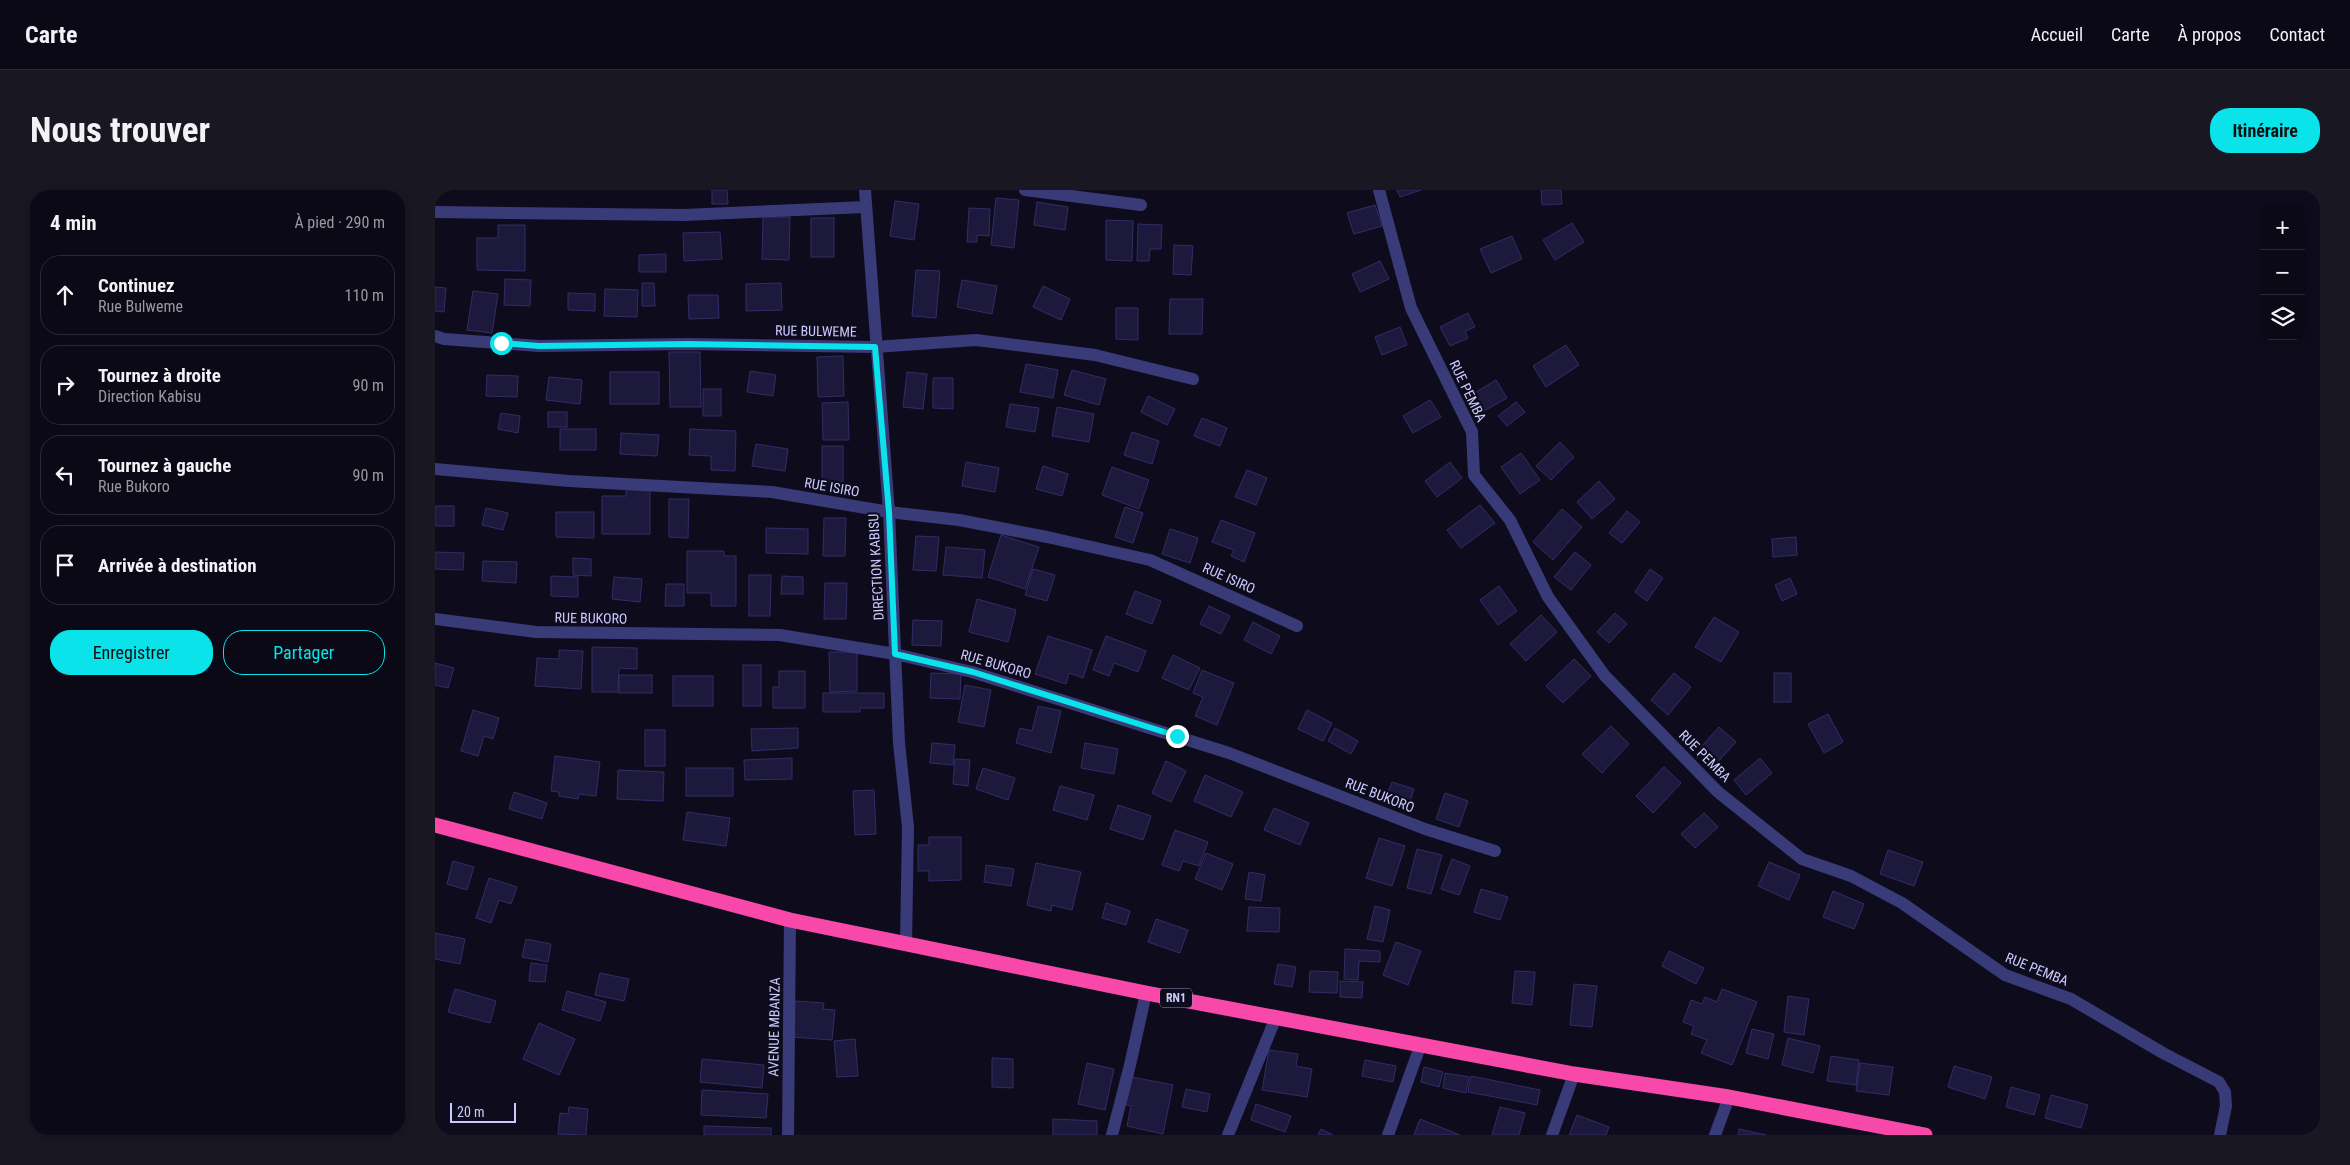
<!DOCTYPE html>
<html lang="fr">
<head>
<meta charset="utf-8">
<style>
	:root { --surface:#0a0915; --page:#181722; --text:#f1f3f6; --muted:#999aa0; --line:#2a2a34; --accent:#09e3e9 }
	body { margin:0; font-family:"Roboto Condensed",sans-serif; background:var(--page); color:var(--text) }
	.controls { position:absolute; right:15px; top:15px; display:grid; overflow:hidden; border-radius:10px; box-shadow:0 2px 8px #0003 }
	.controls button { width:45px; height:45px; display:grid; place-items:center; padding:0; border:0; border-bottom:1px solid var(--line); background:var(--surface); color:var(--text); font:25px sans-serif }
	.scale { position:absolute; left:15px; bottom:12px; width:66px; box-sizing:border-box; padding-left:5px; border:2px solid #cbc9fd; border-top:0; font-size:14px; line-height:18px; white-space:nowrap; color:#cbc9fd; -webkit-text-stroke:4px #0e0c1c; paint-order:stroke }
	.stop { position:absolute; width:15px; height:15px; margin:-11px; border:4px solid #09e3e9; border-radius:50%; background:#fff }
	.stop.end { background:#09e3e9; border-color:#fff; box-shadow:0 1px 5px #0008 }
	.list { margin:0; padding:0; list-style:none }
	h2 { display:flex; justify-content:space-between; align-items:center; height:65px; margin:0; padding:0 20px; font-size:21px }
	h2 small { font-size:16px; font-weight:400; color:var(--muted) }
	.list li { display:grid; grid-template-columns:32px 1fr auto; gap:15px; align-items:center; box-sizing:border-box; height:80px; margin:0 10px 10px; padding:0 10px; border:1px solid var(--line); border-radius:20px }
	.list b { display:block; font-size:19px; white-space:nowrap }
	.list p { margin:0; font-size:16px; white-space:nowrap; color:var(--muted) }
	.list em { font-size:16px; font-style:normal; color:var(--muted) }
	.actions { display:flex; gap:10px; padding:15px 20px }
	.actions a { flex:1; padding:11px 0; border:1px solid var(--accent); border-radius:20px; text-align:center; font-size:18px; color:var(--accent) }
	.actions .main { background:var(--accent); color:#111 }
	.icon { flex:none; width:28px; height:28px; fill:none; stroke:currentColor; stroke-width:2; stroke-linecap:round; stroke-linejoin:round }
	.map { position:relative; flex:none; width:1885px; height:945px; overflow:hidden; border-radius:20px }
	header { display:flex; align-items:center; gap:30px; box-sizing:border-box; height:70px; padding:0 25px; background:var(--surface); border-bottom:1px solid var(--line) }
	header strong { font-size:24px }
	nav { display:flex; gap:28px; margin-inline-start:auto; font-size:18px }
	.intro { display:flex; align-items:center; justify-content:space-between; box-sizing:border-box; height:120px; padding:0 30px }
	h1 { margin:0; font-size:35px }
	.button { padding:12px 22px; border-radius:20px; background:var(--accent); color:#111; font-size:18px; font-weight:700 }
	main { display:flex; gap:30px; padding:0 30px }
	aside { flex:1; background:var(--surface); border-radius:20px; box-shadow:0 2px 8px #0003 }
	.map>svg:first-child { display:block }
	.building { fill:#1d193c; stroke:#332c67 }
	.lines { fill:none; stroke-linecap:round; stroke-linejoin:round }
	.minor { stroke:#393b79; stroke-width:12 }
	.highway { stroke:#f849aa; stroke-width:15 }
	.route { stroke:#09e3e9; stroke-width:6 }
	.labels { text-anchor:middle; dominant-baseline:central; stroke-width:4.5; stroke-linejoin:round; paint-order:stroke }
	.shield { fill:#0e0c1c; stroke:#9290ba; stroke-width:1 }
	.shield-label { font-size:12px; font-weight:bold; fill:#cbc9fd }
	.street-label { font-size:14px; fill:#cbc9fd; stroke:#0e0c1c }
</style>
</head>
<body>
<header>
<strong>Carte</strong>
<nav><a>Accueil</a><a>Carte</a><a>À propos</a><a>Contact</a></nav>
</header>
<div class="intro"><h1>Nous trouver</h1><a class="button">Itinéraire</a></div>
<main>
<aside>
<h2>4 min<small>À pied · 290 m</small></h2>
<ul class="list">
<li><svg class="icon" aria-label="ahead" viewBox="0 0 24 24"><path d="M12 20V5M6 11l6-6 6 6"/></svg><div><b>Continuez</b><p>Rue Bulweme</p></div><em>110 m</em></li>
<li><svg class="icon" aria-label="right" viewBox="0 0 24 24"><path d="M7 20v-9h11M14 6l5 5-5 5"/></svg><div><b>Tournez à droite</b><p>Direction Kabisu</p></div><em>90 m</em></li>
<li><svg class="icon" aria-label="left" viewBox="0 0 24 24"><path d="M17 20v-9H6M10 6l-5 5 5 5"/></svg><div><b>Tournez à gauche</b><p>Rue Bukoro</p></div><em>90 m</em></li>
<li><svg class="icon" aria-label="arrive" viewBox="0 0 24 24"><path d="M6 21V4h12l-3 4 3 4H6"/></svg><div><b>Arrivée à destination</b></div></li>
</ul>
<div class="actions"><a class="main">Enregistrer</a><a>Partager</a></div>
</aside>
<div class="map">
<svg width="1885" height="945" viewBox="0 0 1885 945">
	<rect width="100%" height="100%" fill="#0e0c1c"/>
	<g class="building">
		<polygon points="277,0 292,0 293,14 277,14"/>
		<polygon points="962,0 986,0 965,7"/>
		<polygon points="1106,0 1126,0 1127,14 1107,15"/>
		<polygon points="561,8 584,10 579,58 556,55"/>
		<polygon points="460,11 484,14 479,50 455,46"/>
		<polygon points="602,12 633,17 630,40 599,35"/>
		<polygon points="940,15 947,36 919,44 912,23"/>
		<polygon points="534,18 555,19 554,46 542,45 542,52 532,52"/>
		<polygon points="328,27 355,27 354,70 327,69"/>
		<rect x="376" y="28" width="23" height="39"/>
		<polygon points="671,30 698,31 697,71 671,70"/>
		<polygon points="1137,33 1149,52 1120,70 1108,50"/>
		<polygon points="703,34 727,35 726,59 715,59 714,71 702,71"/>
		<polygon points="63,35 90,35 90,81 42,80 42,48 63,48"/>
		<polygon points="285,42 287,69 249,71 248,43"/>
		<polygon points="1077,46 1087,69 1056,83 1045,59"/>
		<polygon points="739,55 758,56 756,85 738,84"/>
		<polygon points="231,64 231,82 204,82 204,65"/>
		<polygon points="945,71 954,89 925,102 917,84"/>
		<polygon points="481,80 505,81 501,128 477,126"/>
		<polygon points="70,89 96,90 95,116 69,115"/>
		<polygon points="527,90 562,96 557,124 522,117"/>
		<polygon points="207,93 219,93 220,116 207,116"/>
		<polygon points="346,93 347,120 311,121 311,94"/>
		<polygon points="608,96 635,109 626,130 598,117"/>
		<polygon points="0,97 11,98 9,122 0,121"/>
		<polygon points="170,99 203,100 202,127 169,126"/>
		<polygon points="38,101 63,104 57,143 32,140"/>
		<polygon points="133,103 160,104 160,121 133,120"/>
		<polygon points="253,105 283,105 284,128 254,129"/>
		<polygon points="735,109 768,109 767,144 734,144"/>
		<polygon points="681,118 703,118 703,150 681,149"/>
		<polygon points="1033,123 1040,137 1030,141 1033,148 1015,156 1005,137"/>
		<polygon points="965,137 972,155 947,165 940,147"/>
		<polygon points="1131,155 1144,175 1111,197 1098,176"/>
		<polygon points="234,162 265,162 266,217 235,217"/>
		<polygon points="408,166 409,206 383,207 382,167"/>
		<polygon points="591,174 623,180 618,208 585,202"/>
		<polygon points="637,180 671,189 664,215 629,205"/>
		<polygon points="315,181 341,185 338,206 312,202"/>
		<rect x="175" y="182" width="49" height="32"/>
		<polygon points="472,182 492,184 488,219 468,217"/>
		<polygon points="52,185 83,186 82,207 51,206"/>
		<polygon points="114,187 147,190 145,214 111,210"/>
		<polygon points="498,188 518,188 518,219 498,218"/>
		<polygon points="1061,190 1072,208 1047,222 1036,205"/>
		<rect x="268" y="199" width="18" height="27"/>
		<polygon points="713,206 740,219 732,235 706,222"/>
		<polygon points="995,210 1006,227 978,243 968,226"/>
		<polygon points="413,212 414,250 388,250 387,213"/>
		<polygon points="1081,212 1090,222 1072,236 1063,226"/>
		<polygon points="575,214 604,218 600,242 571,237"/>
		<polygon points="622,217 659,224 654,252 617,246"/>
		<rect x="113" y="222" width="19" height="15"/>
		<polygon points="66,223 85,226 83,243 63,239"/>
		<polygon points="767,228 792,238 785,256 759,246"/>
		<rect x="125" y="239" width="36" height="21"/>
		<polygon points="255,239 301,241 300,281 276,280 276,266 254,265"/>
		<polygon points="697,242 724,251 717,274 689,265"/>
		<polygon points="186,243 224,245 222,266 185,264"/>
		<polygon points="1125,252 1139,267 1116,290 1101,276"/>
		<polygon points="321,254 353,259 350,281 317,276"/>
		<rect x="387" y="256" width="21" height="36"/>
		<polygon points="1086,263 1105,290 1085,304 1066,277"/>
		<polygon points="531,272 564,278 560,302 527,296"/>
		<polygon points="1015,272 1027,288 1002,307 990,291"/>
		<polygon points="608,276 633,284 627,306 601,299"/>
		<polygon points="677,277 714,290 704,319 667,305"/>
		<polygon points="812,280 832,288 821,315 800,307"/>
		<polygon points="1164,291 1180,309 1157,329 1142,312"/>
		<polygon points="191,299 215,299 215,344 167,344 167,306 191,306"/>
		<polygon points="234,309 254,309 253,348 234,347"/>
		<polygon points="1045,315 1060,333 1026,358 1012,340"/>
		<rect x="0" y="316" width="19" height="20"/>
		<polygon points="690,317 708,323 698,353 680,347"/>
		<polygon points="51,318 73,323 68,340 47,335"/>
		<polygon points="1127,319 1147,337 1118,370 1098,352"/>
		<polygon points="1192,321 1205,332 1187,353 1174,343"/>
		<polygon points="121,322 159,322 159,348 121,347"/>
		<polygon points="389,328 411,328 410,366 388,366"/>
		<polygon points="786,330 820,343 809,372 796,366 799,360 777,352"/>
		<polygon points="331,338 373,339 373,364 331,363"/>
		<polygon points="735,339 763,348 755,373 727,364"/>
		<polygon points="566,345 604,357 590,399 553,387"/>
		<polygon points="481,346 504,347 501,381 478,380"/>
		<polygon points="1361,347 1362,365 1338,367 1337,349"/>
		<polygon points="511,357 550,360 547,388 508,385"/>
		<polygon points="252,361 289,361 289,366 301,366 301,416 276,416 276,403 252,403"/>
		<polygon points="0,362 29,363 28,380 0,379"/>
		<polygon points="1140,362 1156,375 1136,400 1119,387"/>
		<polygon points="138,368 156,369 156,386 138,385"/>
		<polygon points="48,371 82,372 81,393 47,391"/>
		<polygon points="598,379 620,385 612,411 590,405"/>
		<polygon points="1215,379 1228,388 1212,411 1200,402"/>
		<polygon points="314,385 336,385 335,426 314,426"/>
		<polygon points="116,386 143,387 143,407 116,406"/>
		<polygon points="347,386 368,387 368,404 346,404"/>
		<polygon points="179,387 207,389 205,412 177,409"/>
		<polygon points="1355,388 1362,404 1347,411 1340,395"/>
		<polygon points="390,393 412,393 411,429 389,429"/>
		<polygon points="231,394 249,394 249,416 230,416"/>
		<polygon points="1064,396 1082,421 1063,435 1045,410"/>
		<polygon points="700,401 726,411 717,434 691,424"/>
		<polygon points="542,409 581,420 573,452 534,442"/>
		<polygon points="774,416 795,426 786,444 765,434"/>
		<polygon points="1180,423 1192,434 1174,453 1162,442"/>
		<polygon points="1106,425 1122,442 1091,471 1075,454"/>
		<polygon points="1279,427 1304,442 1286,472 1260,457"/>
		<polygon points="478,430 507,431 506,456 477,455"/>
		<polygon points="818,432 845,446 836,464 809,450"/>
		<polygon points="613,446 657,460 648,488 634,483 631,494 600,484"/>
		<polygon points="671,446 711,461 703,482 679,473 674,486 658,480"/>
		<polygon points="157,457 202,458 202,479 184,478 183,502 157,502"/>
		<polygon points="124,460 148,461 146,499 100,496 102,468 124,469"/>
		<polygon points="394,462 422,462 422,501 395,502"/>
		<polygon points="738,465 765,478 754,500 727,488"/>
		<polygon points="1139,469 1156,486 1128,513 1111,496"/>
		<polygon points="0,473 19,478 13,498 0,495"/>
		<rect x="308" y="475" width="18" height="41"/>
		<polygon points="767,480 799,493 782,535 760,526 768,507 758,503"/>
		<polygon points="344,481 370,481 370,518 338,518 338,497 344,497"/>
		<polygon points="496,483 526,484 525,509 495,508"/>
		<polygon points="1239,483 1256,497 1233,525 1216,510"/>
		<rect x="1339" y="483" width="17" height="29"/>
		<rect x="184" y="485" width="33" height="18"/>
		<rect x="238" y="486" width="40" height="30"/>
		<polygon points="530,495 556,500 549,537 523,532"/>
		<polygon points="388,503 449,503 449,518 425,518 425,522 388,522"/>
		<polygon points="603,516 626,521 616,563 581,553 585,538 597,541"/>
		<polygon points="38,520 64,528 58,549 49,546 43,566 26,561"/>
		<polygon points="872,520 897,533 888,551 863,539"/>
		<polygon points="1393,524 1408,552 1389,563 1373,534"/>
		<polygon points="1176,536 1194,554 1167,583 1147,564"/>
		<polygon points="1284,537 1301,552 1282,573 1266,557"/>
		<polygon points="363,538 363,558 317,561 316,539"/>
		<polygon points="900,538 923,551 916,564 893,551"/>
		<rect x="210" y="540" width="20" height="36"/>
		<polygon points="497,553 520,555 518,575 495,573"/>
		<polygon points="650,553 683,559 679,584 646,578"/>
		<polygon points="120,566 165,572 161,606 144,604 143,609 124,606 124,602 116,601"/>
		<polygon points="357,568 357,589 310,590 309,570"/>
		<polygon points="1325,568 1337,583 1311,605 1299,590"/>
		<polygon points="520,569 535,570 533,596 518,594"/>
		<polygon points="731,571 751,581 736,612 717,603"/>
		<polygon points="1229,577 1246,593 1218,623 1201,606"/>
		<rect x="251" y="578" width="47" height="28"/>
		<polygon points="548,578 580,588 573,610 541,599"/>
		<polygon points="183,580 229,582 228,611 182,609"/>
		<polygon points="770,585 808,602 796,627 759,611"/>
		<polygon points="957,592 979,599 974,615 951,607"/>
		<polygon points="625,596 659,605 652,630 618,620"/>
		<polygon points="439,600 441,644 420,645 418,601"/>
		<polygon points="79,602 112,613 107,629 74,619"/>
		<polygon points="1010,603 1033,611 1024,637 1001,629"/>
		<polygon points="683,615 716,626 708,650 675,639"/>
		<polygon points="839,618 874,633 865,655 829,640"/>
		<polygon points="252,622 295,628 291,656 248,650"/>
		<polygon points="1269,623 1283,637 1260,658 1246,644"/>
		<polygon points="740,640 773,652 764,676 748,671 744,681 727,675"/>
		<polygon points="494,647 526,647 526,690 494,691 494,681 483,681 483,655 494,655"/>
		<polygon points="944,648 970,656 957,696 931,688"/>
		<polygon points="982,659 1007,665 996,704 972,698"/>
		<polygon points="1453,660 1488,672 1479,696 1445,684"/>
		<polygon points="771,663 798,674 787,700 760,689"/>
		<polygon points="1017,669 1035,676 1024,705 1006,699"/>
		<polygon points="18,671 39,677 32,700 12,694"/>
		<polygon points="1334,672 1365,685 1354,710 1323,696"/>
		<polygon points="601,673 646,682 637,720 617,715 616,721 592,715"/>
		<polygon points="551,675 579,679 576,696 549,692"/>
		<polygon points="814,682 830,685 826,711 810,709"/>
		<polygon points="54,688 82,697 76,714 64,710 56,733 41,728"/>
		<polygon points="1046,699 1073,707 1065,730 1039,722"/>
		<polygon points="1398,701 1429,714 1419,739 1388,727"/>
		<polygon points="671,713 695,721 691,735 667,728"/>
		<polygon points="940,716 955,720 948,752 932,749"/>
		<polygon points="814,717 845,718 844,742 812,741"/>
		<polygon points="721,729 753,740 745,763 713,752"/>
		<polygon points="0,743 30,749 25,774 0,769"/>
		<polygon points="91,749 116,754 113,772 87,767"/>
		<polygon points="961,752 986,761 973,795 948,785"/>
		<polygon points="910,759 945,761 945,772 924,771 923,790 909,789"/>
		<polygon points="1234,761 1269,778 1261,794 1227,776"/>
		<polygon points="96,773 112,775 110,792 94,791"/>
		<polygon points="843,774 861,777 857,797 839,794"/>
		<polygon points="875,781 903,782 902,803 874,802"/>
		<polygon points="1080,781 1100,782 1097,815 1077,813"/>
		<polygon points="165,783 194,789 189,811 160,805"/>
		<polygon points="905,791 928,792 927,808 905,807"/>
		<polygon points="1139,794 1162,796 1157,837 1135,835"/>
		<polygon points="20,799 61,811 55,833 13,822"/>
		<polygon points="1287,799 1322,812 1297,875 1266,863 1272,850 1256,844 1259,836 1248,832 1256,810 1267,814 1270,807 1282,812"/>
		<polygon points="132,801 171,812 165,831 127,820"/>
		<polygon points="1353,806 1374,809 1369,845 1349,842"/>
		<polygon points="360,811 389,813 388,819 400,820 397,850 357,847"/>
		<polygon points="104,833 140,849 124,885 88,869"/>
		<polygon points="1317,839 1339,844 1333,869 1311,863"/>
		<polygon points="1353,848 1385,856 1378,883 1347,875"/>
		<polygon points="420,849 423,886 402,887 399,851"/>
		<polygon points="834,860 863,864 861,876 877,879 872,907 827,900"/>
		<polygon points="1396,866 1424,870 1421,895 1392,891"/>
		<polygon points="557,868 578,869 578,898 557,897"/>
		<polygon points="267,869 329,875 327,898 265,892"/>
		<polygon points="930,870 961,876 958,892 927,886"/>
		<polygon points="652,873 679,879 670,920 643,914"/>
		<polygon points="1425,873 1458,877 1454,905 1421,901"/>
		<polygon points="1519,876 1557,887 1550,909 1513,897"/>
		<polygon points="989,877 1008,882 1004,897 986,892"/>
		<polygon points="1010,883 1034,887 1031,903 1008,898"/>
		<polygon points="1036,886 1105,900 1102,915 1033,902"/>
		<polygon points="697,887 738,895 728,944 692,936 696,916 691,915"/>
		<polygon points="1576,897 1605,905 1599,925 1571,917"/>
		<polygon points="751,899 775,904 772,922 747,917"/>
		<polygon points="267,900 333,904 331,928 266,925"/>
		<polygon points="1616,905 1653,915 1646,938 1610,928"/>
		<polygon points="821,914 856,926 850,942 816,930"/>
		<polygon points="134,917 153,919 151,945 123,944 125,923 133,924"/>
		<polygon points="1065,917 1090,923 1084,945 1057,945"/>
		<polygon points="1142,925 1174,937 1171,945 1134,945"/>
		<polygon points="618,929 662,931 662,945 618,945"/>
		<polygon points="985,929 1025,945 979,945"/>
		<polygon points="269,936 336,938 336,945 269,945"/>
		<polygon points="886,939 898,945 883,945"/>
		<polygon points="1304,939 1331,945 1303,945"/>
	</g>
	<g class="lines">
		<g class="minor">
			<polyline points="430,0 454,322 464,553 473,637 471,753"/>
			<polyline points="590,0 706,15"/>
			<polyline points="944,0 976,118 1037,242 1039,285 1075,330 1113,407 1170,486 1283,602 1367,669 1416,686 1467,713 1570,785 1636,809 1728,863 1784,892 1790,902 1791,916 1785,945"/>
			<polyline points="0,22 249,25 430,17"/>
			<polyline points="0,146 9,149 104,156 253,154 440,157 541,150 660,165 758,189"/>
			<polyline points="0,279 134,291 337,302 454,322 524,330 612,347 715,370 862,436"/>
			<polyline points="0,429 101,442 345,445 460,464 537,482 794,563 990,639 1060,661"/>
			<polyline points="353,945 355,730"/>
			<polyline points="677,945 695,875 711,803"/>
			<polyline points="793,945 841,827"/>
			<polyline points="953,945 986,854"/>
			<polyline points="1117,945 1139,884"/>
			<polyline points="1280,945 1294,907"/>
		</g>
		<polyline class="highway" points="0,635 355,730 711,803 1139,884 1294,907 1490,945"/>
	</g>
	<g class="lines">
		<polyline class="route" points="66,153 104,156 253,154 440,157 454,322 460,464 538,482 742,546"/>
	</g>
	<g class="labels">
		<rect class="shield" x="725" y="798.5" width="32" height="19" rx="4"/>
		<g class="shield-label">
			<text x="741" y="808">RN1</text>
		</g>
		<g class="street-label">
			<text transform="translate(381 141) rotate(1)">RUE BULWEME</text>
			<text transform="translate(1033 201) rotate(64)">RUE PEMBA</text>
			<text transform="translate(397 297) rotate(10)">RUE ISIRO</text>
			<text transform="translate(441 377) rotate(-93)">DIRECTION KABISU</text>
			<text transform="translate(794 388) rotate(24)">RUE ISIRO</text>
			<text transform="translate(156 428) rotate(1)">RUE BUKORO</text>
			<text transform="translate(561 474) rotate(16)">RUE BUKORO</text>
			<text transform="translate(1270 566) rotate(45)">RUE PEMBA</text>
			<text transform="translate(945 605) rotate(21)">RUE BUKORO</text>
			<text transform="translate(1602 779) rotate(22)">RUE PEMBA</text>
			<text transform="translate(339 837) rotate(-89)">AVENUE MBANZA</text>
		</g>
	</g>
</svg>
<div class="controls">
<button>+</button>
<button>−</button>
<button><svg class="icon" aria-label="layers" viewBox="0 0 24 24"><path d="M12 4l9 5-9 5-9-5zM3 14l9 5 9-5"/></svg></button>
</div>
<div class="scale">20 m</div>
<div class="stop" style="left:66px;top:153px"></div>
<div class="stop end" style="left:742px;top:546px"></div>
</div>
</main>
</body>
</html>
